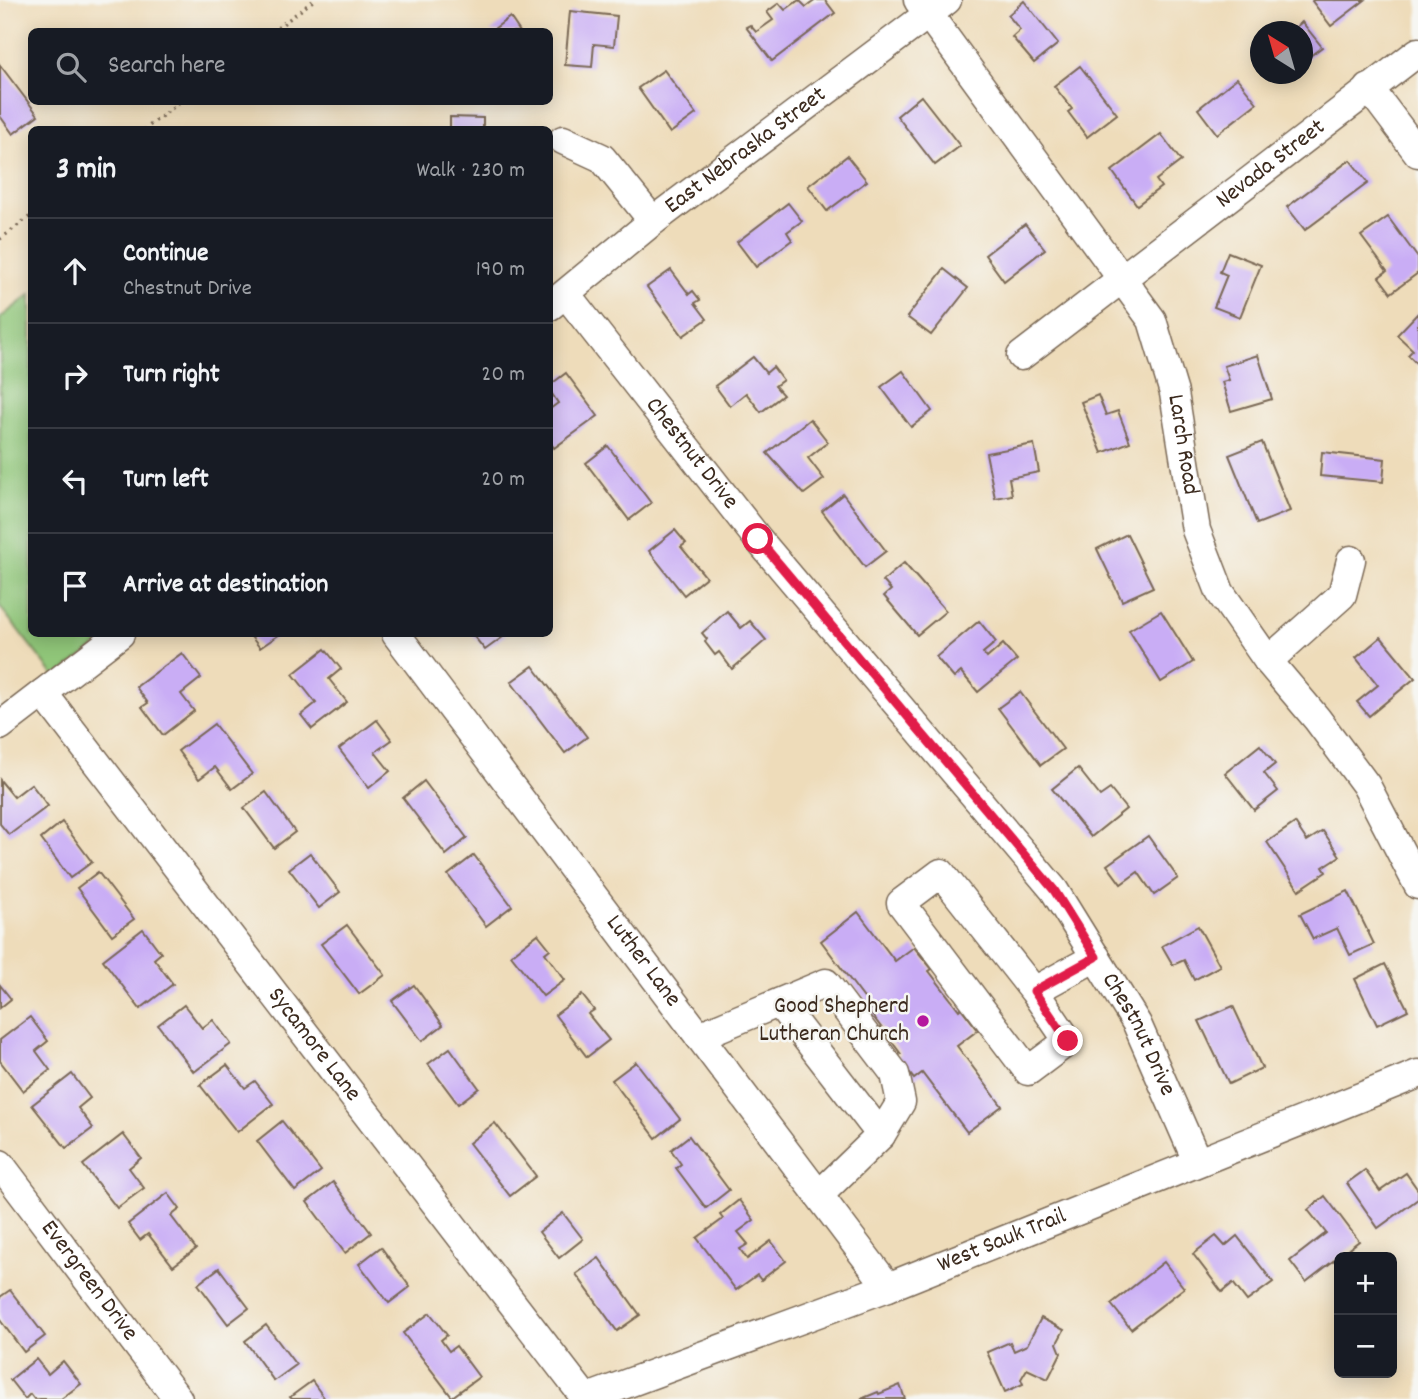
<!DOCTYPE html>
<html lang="en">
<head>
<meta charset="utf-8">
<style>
	:root { --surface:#171b24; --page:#242831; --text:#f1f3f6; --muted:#9ea1a6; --line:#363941 }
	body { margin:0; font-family:Dekko,sans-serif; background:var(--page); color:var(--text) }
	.controls { position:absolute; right:21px; bottom:21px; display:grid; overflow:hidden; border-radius:10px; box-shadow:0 4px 18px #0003 }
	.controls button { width:63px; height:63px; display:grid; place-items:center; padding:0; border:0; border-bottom:2px solid var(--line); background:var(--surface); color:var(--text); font:35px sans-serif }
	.compass { position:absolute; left:1250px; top:21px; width:63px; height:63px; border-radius:50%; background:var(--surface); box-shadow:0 4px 18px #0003; rotate:323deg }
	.stop { position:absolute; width:21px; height:21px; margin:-16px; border:5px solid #e11d48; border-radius:50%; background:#fff }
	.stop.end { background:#e11d48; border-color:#fff; box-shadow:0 2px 7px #0008 }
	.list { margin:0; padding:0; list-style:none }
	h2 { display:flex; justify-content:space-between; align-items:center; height:91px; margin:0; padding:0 28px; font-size:30px }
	h2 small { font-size:23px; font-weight:400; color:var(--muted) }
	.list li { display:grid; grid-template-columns:46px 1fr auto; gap:21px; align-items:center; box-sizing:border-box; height:105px; padding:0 28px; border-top:2px solid var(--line) }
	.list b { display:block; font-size:26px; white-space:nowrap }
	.list p { margin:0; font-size:23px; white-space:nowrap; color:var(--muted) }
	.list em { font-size:23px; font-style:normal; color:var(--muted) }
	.icon { flex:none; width:38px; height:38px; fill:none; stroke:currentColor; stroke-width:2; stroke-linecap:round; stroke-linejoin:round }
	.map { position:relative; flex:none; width:1418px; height:1399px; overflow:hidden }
	.search { position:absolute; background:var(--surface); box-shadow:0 4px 18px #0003; left:28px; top:28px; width:525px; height:77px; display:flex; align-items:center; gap:18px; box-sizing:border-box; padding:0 24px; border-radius:10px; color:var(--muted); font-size:26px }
	.panel { position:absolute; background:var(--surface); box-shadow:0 4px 18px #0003; left:28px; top:126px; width:525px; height:511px; border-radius:10px }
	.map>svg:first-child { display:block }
	.green { fill:#90c679; stroke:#66784c; stroke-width:2 }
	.building { fill:#c9adf5 }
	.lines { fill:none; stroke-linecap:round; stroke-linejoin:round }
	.minor-casing { stroke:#7a6855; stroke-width:31 }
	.path { stroke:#7a6855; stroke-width:3.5; stroke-dasharray:2 5; stroke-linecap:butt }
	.minor { stroke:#fff; stroke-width:28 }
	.route { stroke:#e11d48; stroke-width:9 }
	.poi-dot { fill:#b5179e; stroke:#f6f6f2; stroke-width:2.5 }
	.labels { text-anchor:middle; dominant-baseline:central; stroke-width:5; stroke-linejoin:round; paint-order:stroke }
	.street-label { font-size:24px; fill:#3b2a1e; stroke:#f6f6f2 }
	.poi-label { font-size:24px; fill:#3b2a1e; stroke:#f6f6f2; text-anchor:end }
</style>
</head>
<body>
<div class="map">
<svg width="1418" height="1399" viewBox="0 0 1418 1399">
	<rect width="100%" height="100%" fill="#f6f6f2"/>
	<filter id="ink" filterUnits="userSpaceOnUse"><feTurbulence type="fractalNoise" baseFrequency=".0143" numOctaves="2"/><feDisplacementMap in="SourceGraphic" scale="14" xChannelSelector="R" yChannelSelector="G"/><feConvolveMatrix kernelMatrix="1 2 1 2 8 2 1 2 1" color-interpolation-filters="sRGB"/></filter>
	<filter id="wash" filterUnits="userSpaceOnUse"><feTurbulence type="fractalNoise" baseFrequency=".00686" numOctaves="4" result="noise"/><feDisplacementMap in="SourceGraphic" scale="28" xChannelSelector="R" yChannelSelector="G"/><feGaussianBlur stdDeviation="1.57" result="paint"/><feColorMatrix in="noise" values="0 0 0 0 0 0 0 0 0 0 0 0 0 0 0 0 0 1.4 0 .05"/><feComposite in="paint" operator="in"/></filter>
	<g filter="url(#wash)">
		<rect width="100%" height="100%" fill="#eedcba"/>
		<polygon class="green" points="31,294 32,634 112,634 55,677 0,607 0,318"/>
		<g id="blocks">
			<g class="building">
				<polygon points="799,0 806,7 816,0 825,0 835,13 772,61 746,27 750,25 756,32 773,20 767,12 779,3 785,10"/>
				<polygon points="1313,0 1365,0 1331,26 1312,1"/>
				<polygon points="1024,1 1058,44 1034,63 1012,37 1020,30 1008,15"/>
				<polygon points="570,11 617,16 614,46 594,44 592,67 565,65"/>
				<polygon points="510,17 520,32 490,32"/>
				<polygon points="1302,22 1322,47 1302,62 1302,32 1290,32"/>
				<polygon points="0,65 38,115 13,134 0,116"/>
				<polygon points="1080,66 1117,114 1087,137 1068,112 1072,109 1054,86"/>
				<polygon points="664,70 696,114 670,133 638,88"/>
				<polygon points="1237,78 1257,103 1217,134 1198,109"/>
				<polygon points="921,96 960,146 935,165 897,116"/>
				<polygon points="450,117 483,118 483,130 450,130"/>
				<polygon points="1161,134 1181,161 1156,180 1161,187 1137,205 1112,171"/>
				<polygon points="847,156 867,181 827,211 808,186"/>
				<polygon points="1350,160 1368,183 1305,230 1287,207"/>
				<polygon points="788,203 802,221 787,232 792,240 756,267 737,242"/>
				<polygon points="1388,217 1418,258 1418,273 1391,293 1379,277 1387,271 1361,236"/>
				<polygon points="1025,224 1045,249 1004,281 985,255"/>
				<polygon points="1228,252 1261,265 1240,317 1214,307 1227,275 1220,272"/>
				<polygon points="944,269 968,288 931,335 907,317"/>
				<polygon points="671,270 689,294 693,291 700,300 695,303 707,319 683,336 647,287"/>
				<polygon points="1418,313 1418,365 1408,355 1413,350 1397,335"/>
				<polygon points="1258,355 1272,399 1231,411 1222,382 1229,380 1224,366"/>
				<polygon points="753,357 766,373 773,367 783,380 775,386 783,395 761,412 746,393 730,406 715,386"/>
				<polygon points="903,371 932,411 911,427 881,387"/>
				<polygon points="566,373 598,416 554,448 550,442 550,409 558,403 550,391 550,385"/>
				<polygon points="1098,395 1106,415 1118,411 1130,442 1102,453 1081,402"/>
				<polygon points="810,419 828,442 808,458 824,479 804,494 767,453"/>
				<polygon points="1262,442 1290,511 1257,524 1229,455"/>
				<polygon points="1034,444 1039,472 1009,478 1012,495 995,498 986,453"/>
				<polygon points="608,446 651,503 629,520 586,463"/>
				<polygon points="1322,452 1385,459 1383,482 1320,476"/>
				<polygon points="843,494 886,551 865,567 822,511"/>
				<polygon points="675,530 686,543 681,547 706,577 684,595 649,551"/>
				<polygon points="1127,534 1153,587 1122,601 1097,549"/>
				<polygon points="904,563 946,611 917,635 884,596 891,590 883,581"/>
				<polygon points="727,611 741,628 750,621 766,640 732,669 719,652 715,655 705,642 707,639 702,633"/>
				<polygon points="1161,611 1193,662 1161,682 1129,630"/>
				<polygon points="979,621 996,642 983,653 987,658 1003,644 1017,660 978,692 961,672 954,678 936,657"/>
				<polygon points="249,634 280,634 260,648"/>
				<polygon points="472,634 507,634 485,650"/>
				<polygon points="1381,637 1415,678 1369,716 1357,702 1378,685 1356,658"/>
				<polygon points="325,649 341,669 329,679 347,702 312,729 301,715 316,703 293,674"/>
				<polygon points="182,653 201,678 181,694 194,711 163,735 142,707 148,703 136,687"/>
				<polygon points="533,666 587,737 565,753 511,682"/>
				<polygon points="1020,692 1063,749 1041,765 998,708"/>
				<polygon points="377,720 392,740 375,752 390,771 369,788 339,749"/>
				<polygon points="214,724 252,774 232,789 215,767 199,779 178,751"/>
				<polygon points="1260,745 1275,764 1264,773 1278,791 1254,810 1225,773"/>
				<polygon points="1078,768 1100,796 1110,789 1126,809 1091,837 1052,789"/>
				<polygon points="0,780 14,797 31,784 48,806 9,835 0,824"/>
				<polygon points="424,781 467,838 446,855 403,798"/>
				<polygon points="266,792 295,832 274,848 244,808"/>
				<polygon points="62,822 92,862 70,878 41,839"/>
				<polygon points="1295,823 1307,841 1323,831 1340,856 1323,867 1326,872 1299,890 1267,842"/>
				<polygon points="1148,836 1178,878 1154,895 1138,872 1121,884 1107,865"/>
				<polygon points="310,853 340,892 319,908 289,869"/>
				<polygon points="474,855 512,906 486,926 448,875"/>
				<polygon points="98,872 134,919 112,935 77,888"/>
				<polygon points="1348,891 1374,944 1350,955 1337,928 1313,939 1300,914"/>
				<polygon points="858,912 895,961 914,947 932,969 929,971 959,1010 961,1008 978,1030 957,1046 1002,1106 967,1132 922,1073 914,1079 897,1057 901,1054 869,1011 872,1009 821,941"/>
				<polygon points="347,925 385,975 359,994 321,944"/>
				<polygon points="1198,926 1220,966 1194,980 1184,960 1173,965 1162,946"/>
				<polygon points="143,929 161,953 154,959 173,984 140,1009 103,960"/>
				<polygon points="538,934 550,949 545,953 565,980 543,996 511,955"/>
				<polygon points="1385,964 1408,1010 1377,1025 1355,979"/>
				<polygon points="0,985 11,999 0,1008"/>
				<polygon points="414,985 443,1025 422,1041 392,1001"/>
				<polygon points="582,995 594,1010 588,1014 609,1040 587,1057 555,1015"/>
				<polygon points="184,1005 202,1028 213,1020 231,1044 194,1072 158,1025"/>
				<polygon points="1233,1006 1262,1068 1229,1084 1199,1021"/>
				<polygon points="30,1017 48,1041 36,1051 50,1070 23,1091 0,1061 0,1040"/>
				<polygon points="450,1048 479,1088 458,1104 428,1064"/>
				<polygon points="636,1062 680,1119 656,1138 612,1080"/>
				<polygon points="227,1065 245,1088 255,1081 273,1104 237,1132 200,1085"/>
				<polygon points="72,1074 90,1098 78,1108 93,1128 66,1148 32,1105"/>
				<polygon points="282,1121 321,1171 295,1191 257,1141"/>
				<polygon points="495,1123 536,1176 510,1196 469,1143"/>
				<polygon points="123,1134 141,1158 129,1168 144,1188 117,1208 83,1165"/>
				<polygon points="689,1136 729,1190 706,1208 676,1168 681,1164 671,1150"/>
				<polygon points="1365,1170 1380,1191 1406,1173 1418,1190 1418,1199 1378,1228 1347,1183"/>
				<polygon points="333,1182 371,1233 345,1253 307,1202"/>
				<polygon points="168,1193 180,1209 171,1216 196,1249 173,1266 148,1234 140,1240 128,1224"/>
				<polygon points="1325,1196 1359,1241 1306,1282 1290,1261 1326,1233 1308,1210"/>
				<polygon points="739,1200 754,1220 738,1232 748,1244 740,1249 747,1259 771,1241 786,1261 761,1280 757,1275 736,1290 697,1238 723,1219 720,1215"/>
				<polygon points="563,1213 583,1239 559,1258 539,1232"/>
				<polygon points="1216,1236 1225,1246 1237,1236 1273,1282 1247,1301 1233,1283 1222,1292 1193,1254"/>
				<polygon points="381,1247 410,1287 389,1303 359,1264"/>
				<polygon points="599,1258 640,1315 617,1331 576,1274"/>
				<polygon points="1164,1262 1184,1288 1131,1329 1111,1304"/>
				<polygon points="219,1268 249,1308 228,1324 198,1284"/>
				<polygon points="10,1290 45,1336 24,1352 0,1320 0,1297"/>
				<polygon points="430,1313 447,1335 441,1340 449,1351 456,1346 479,1377 452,1397 403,1333"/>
				<polygon points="1041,1318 1064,1330 1057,1343 1061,1353 1048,1379 1027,1369 1021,1379 1023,1384 1005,1392 987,1352 1010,1342 1014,1351 1027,1345"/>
				<polygon points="266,1325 296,1365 274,1381 245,1341"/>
				<polygon points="36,1359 48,1374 63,1361 81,1384 61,1399 34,1399 30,1394 25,1399 10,1380"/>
				<polygon points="312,1381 325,1399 292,1399 290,1397"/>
				<polygon points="900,1385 905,1399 861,1399 878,1392 879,1394"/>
			</g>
		</g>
	</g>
	<g filter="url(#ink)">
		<use href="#blocks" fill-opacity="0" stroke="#7a6855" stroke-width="2"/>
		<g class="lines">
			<defs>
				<g id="minor">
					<path id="s1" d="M918 0 1152 320 1174 393 1196 530 1220 592 1268 661 1317 719 1366 785 1418 885"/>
					<polyline points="1369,88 1418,153"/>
					<polyline points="563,140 602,158 653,221"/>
					<path id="s2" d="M566 294 758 539 1054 890 1137 1024 1197 1161"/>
					<path id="s3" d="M550 306 653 221 947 0"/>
					<path id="s4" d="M1021 356 1418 52"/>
					<path id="s5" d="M396 634 888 1287"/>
					<polyline points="1268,661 1342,595 1351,560"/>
					<path id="s6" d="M43 693 586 1399"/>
					<polyline points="0,726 120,634"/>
					<polyline points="1034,991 1068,1041 1028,1071 901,903 941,873 1034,991 1096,957"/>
					<polyline points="779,1003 881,1135"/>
					<polyline points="699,1036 826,983 895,1074 901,1102 881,1135 819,1195"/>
					<path id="s7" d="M0 1164 178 1399"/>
					<path id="s8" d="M585 1399 888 1287 1418 1074"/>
				</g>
			</defs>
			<use href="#minor" class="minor-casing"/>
			<g class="path">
				<polyline points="272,32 314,0"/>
				<polyline points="144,130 180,102"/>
				<polyline points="0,239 32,215"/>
			</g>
			<use href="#minor" class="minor"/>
		</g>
	</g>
	<g class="lines" filter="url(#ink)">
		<polyline class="route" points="758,539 1054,890 1096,957 1034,991 1068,1041"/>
	</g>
	<circle class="poi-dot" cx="923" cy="1021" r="7"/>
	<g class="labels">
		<g class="street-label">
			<text stroke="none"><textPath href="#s3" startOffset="250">East Nebraska Street</textPath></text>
			<text stroke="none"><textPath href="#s4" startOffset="315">Nevada Street</textPath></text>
			<text stroke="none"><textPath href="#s1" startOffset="525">Larch Road</textPath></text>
			<text stroke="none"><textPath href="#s2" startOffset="203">Chestnut Drive</textPath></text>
			<text stroke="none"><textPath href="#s5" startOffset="410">Luther Lane</textPath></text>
			<text stroke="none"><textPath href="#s2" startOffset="938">Chestnut Drive</textPath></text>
			<text stroke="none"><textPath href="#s6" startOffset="444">Sycamore Lane</textPath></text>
			<text stroke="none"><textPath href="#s8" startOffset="446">West Sauk Trail</textPath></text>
			<text stroke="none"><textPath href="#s7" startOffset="147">Evergreen Drive</textPath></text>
		</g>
		<g class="poi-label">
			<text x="909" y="1007">Good Shepherd<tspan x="909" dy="28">Lutheran Church</tspan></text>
		</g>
	</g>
</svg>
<div class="controls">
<button>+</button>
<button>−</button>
</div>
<svg class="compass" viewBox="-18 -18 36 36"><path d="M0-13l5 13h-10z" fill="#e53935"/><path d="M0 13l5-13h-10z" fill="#9ea1a6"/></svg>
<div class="stop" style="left:758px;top:539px"></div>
<div class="stop end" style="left:1068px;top:1041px"></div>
<div class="search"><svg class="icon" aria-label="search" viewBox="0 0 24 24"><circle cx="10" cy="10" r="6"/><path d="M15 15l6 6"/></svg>Search here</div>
<section class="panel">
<h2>3 min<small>Walk · 230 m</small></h2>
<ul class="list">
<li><svg class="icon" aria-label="ahead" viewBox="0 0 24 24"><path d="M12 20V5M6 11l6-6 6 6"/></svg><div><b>Continue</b><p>Chestnut Drive</p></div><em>190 m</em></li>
<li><svg class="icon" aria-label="right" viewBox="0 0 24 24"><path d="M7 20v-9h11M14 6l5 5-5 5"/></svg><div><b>Turn right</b></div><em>20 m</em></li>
<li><svg class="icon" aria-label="left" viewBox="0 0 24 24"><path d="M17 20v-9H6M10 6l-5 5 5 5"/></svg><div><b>Turn left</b></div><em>20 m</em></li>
<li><svg class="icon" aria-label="arrive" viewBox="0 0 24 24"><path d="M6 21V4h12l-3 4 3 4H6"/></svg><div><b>Arrive at destination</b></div></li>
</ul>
</section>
</div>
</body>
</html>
